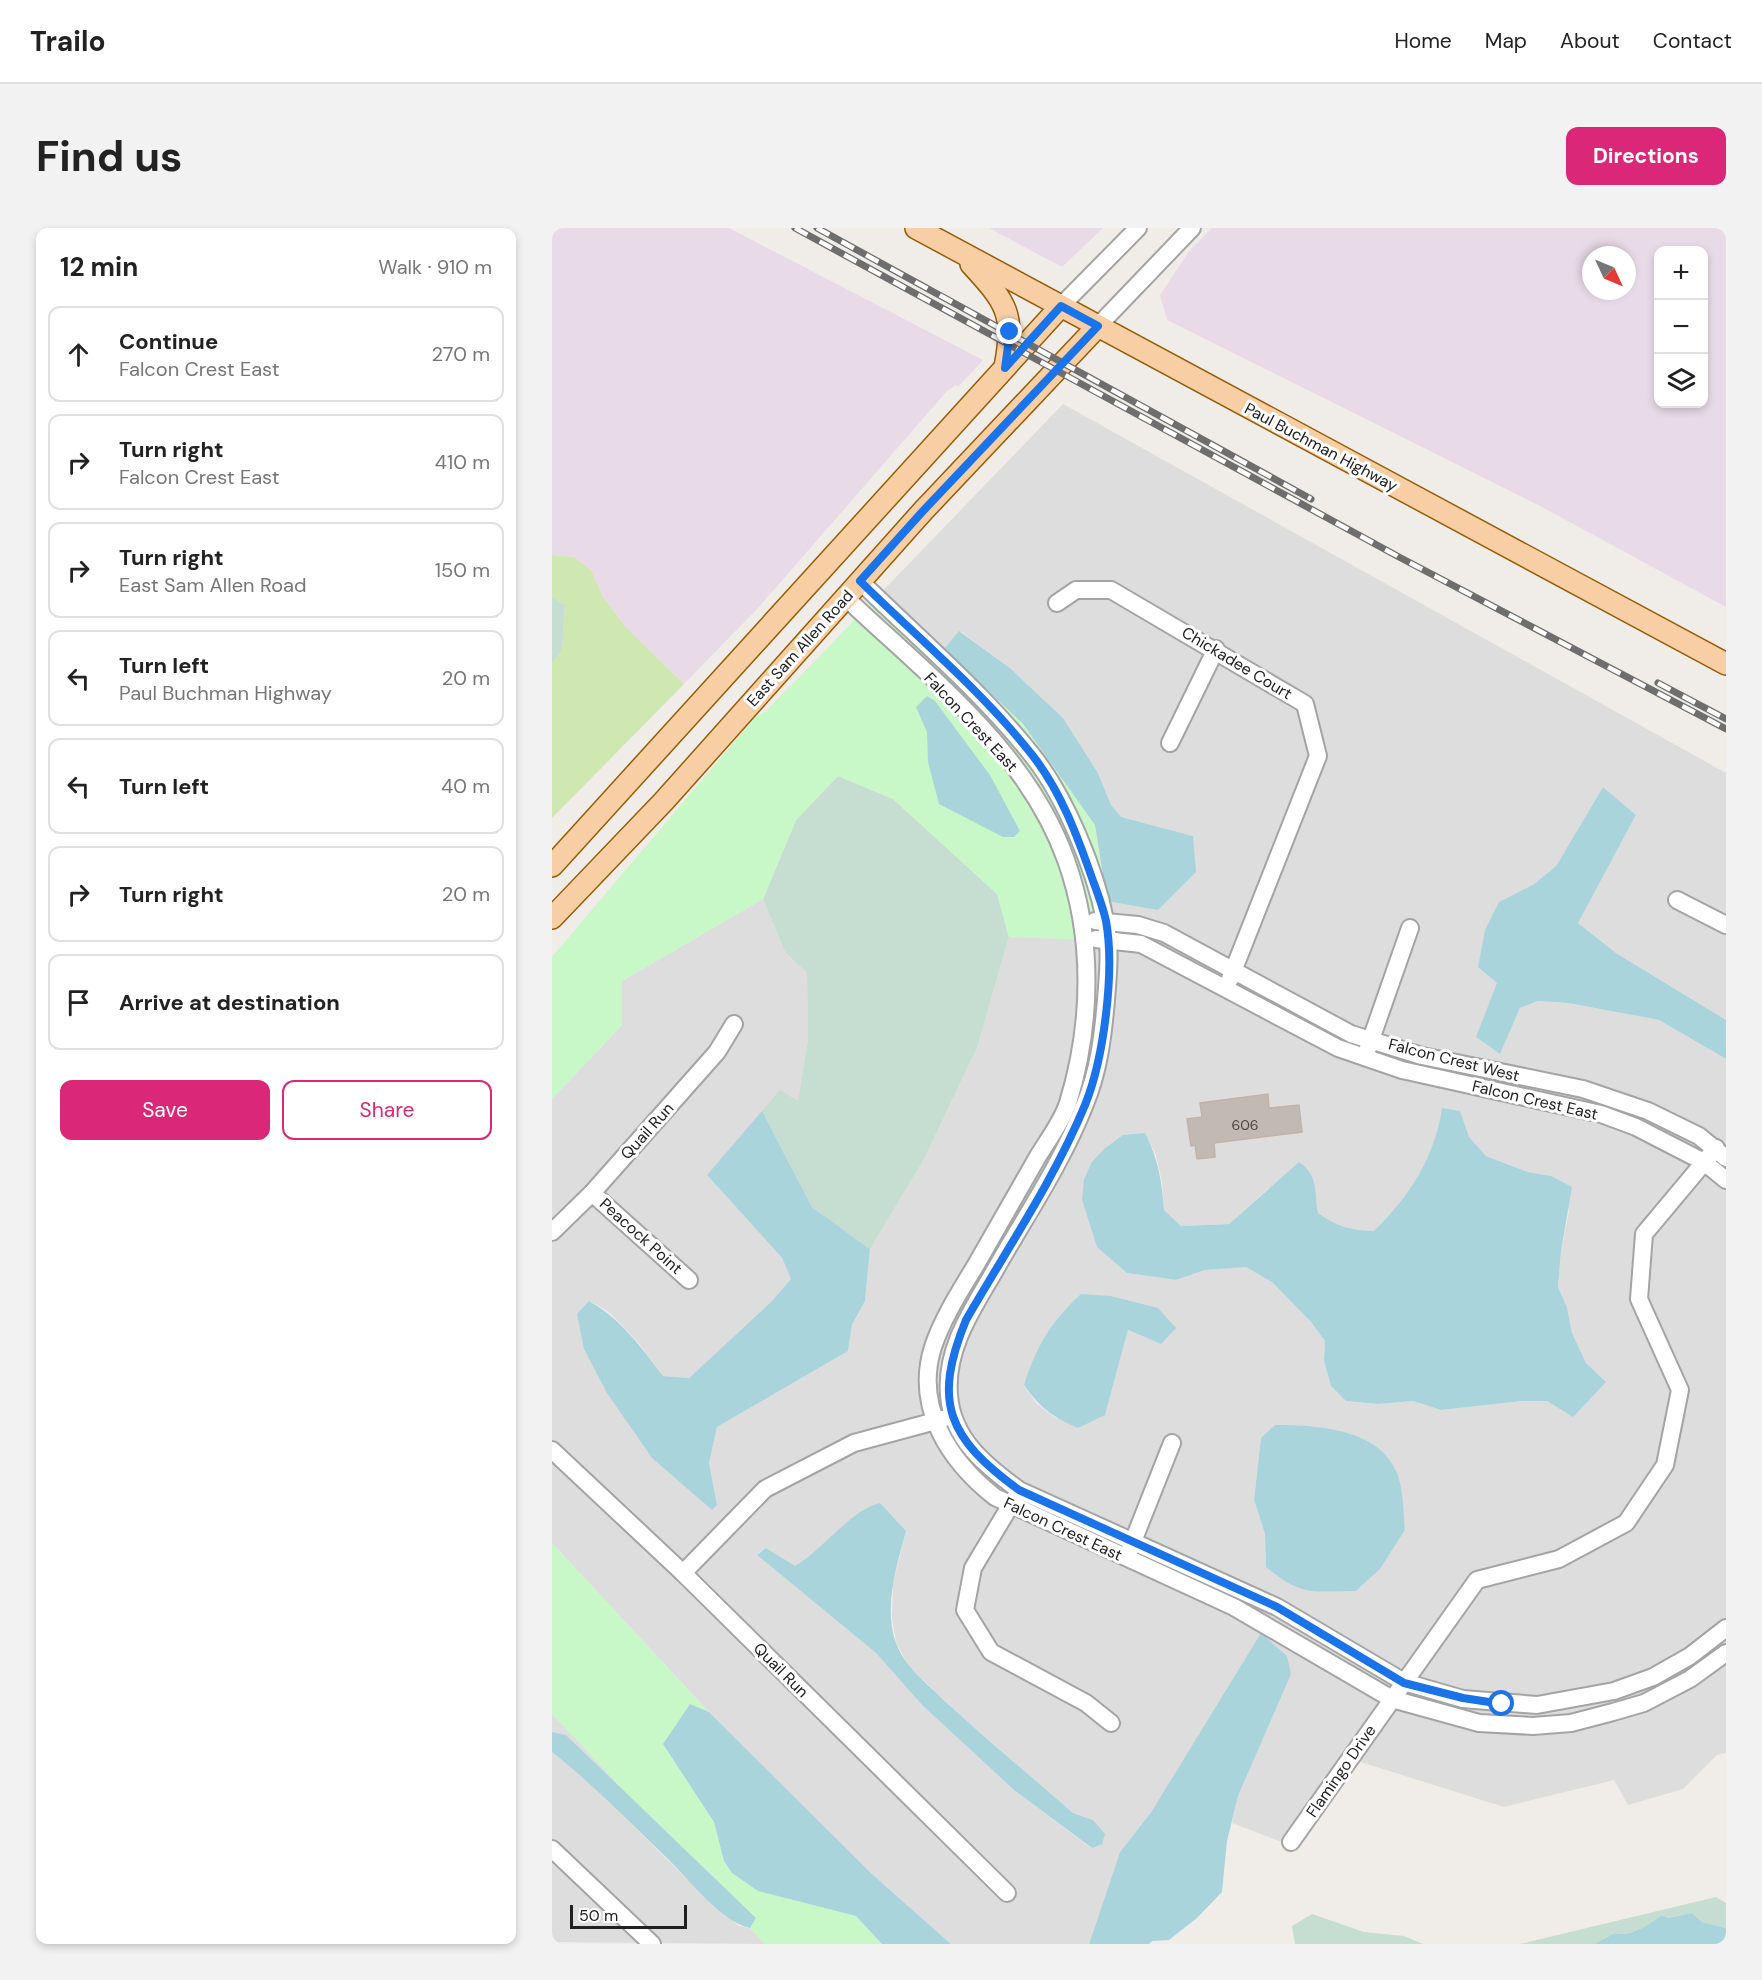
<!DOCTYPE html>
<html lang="en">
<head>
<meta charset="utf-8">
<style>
	:root { --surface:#fff; --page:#f2f2f2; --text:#222; --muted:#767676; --line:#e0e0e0; --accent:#db2777 }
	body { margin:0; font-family:"DM Sans",sans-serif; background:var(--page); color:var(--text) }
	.controls { position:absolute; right:18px; top:18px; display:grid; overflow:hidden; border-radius:12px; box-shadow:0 3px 9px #0003 }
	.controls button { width:54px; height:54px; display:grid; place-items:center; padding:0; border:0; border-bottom:2px solid var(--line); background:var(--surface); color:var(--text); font:30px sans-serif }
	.compass { position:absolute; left:1030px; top:18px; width:54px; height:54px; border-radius:50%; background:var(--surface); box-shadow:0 3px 9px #0003; rotate:134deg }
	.scale { position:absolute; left:18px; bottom:15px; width:117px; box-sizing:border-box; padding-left:6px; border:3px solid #202020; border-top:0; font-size:16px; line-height:21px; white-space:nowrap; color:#202020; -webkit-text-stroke:4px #fff; paint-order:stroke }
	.stop { position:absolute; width:18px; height:18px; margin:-14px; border:4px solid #1a73e8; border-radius:50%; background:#fff }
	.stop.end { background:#1a73e8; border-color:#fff; box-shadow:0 2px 6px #0008 }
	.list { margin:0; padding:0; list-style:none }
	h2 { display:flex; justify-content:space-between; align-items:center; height:78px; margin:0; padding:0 24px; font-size:26px }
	h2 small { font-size:20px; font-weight:400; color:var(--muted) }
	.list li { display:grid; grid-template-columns:39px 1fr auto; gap:18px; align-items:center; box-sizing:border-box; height:96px; margin:0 12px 12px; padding:0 12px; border:2px solid var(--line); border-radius:12px }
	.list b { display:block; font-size:22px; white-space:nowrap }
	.list p { margin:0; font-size:20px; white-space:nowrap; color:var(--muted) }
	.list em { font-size:20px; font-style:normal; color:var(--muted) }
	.actions { display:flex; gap:12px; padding:18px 24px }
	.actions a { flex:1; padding:14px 0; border:2px solid var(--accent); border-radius:12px; text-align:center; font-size:21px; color:var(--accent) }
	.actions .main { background:var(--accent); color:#fff }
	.icon { flex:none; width:33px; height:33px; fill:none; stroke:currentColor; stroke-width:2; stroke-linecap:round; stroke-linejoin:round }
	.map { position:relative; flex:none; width:1174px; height:1716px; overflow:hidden; border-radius:12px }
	header { display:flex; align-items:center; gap:36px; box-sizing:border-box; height:84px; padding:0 30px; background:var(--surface); border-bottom:2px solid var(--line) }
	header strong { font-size:28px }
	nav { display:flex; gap:33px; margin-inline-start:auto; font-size:21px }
	.intro { display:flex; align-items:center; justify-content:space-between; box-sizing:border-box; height:144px; padding:0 36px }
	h1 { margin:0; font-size:42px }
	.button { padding:15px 27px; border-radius:12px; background:var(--accent); color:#fff; font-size:21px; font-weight:700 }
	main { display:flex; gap:36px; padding:0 36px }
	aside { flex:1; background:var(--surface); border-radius:12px; box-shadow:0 3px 9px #0003 }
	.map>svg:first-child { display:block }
	.residential { fill:#deddde; fill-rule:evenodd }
	.industrial { fill:#e9dae7; fill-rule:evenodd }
	.grass { fill:#cfe7b0 }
	.wetland { fill:#c5ded1 }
	.park { fill:#c8f7c8; fill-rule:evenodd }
	.water { fill:#aad4dc }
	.building { fill:#c1b9b4; stroke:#c2b3aa; stroke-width:1.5 }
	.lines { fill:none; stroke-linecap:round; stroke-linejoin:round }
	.minor-casing { stroke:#a4a4a4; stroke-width:20 }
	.major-casing { stroke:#955d07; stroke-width:24 }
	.minor { stroke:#fff; stroke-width:16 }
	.major { stroke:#f8cfa5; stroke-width:21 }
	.rail-casing { stroke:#6e6e6e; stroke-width:7 }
	.rail { stroke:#fff; stroke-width:4.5; stroke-dasharray:14; stroke-linecap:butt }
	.route { stroke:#1a73e8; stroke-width:8 }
	.labels { text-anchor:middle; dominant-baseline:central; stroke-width:6; stroke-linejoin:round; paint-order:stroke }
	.number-label { font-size:14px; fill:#484645 }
	.street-label { font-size:16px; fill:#202020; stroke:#fff }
</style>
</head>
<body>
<header>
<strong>Trailo</strong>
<nav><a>Home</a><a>Map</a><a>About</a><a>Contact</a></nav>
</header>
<div class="intro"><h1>Find us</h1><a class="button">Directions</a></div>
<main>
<aside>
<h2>12 min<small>Walk · 910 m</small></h2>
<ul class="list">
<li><svg class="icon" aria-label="ahead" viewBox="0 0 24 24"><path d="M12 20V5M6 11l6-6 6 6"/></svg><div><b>Continue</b><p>Falcon Crest East</p></div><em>270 m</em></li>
<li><svg class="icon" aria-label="right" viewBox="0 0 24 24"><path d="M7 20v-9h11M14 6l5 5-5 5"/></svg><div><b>Turn right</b><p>Falcon Crest East</p></div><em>410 m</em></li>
<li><svg class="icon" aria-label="right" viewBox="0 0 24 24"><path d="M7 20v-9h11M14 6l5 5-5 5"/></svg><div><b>Turn right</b><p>East Sam Allen Road</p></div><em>150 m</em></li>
<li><svg class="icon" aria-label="left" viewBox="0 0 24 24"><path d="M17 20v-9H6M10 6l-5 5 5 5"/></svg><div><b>Turn left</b><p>Paul Buchman Highway</p></div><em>20 m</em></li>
<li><svg class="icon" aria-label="left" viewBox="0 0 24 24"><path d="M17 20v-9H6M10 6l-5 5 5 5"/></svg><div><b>Turn left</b></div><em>40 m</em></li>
<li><svg class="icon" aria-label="right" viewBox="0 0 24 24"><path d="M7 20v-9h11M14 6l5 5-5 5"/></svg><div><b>Turn right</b></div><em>20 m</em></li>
<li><svg class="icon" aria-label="arrive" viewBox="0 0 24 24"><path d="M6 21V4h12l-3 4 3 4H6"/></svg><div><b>Arrive at destination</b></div></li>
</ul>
<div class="actions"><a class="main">Save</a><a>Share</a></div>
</aside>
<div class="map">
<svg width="1174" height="1716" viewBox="0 0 1174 1716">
	<rect width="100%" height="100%" fill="#f0ede8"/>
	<g class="residential">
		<path d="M511 176 1174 545V792L1064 725 1026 695 1084 587 1051 559 1004 638 982 656 947 674 946 755 948 825 968 780 986 773 1016 775 1107 792 1174 831V1525L1165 1527 1131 1561 1076 1577 1062 1552 952 1579 799 1531 740 1618 680 1595 686 1568 703 1527 600 1583 568 1624 537 1716H399L320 1646 157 1484 0 1315V871L70 797V753L211 671 233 724 255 745 256 811 246 874 155 947 230 1030 239 1051 219 1074 137 1150 111 1148 85 1113 57 1084 38 1073 165 1277 157 1235 165 1199 296 1123 300 1097 313 1073 318 1021 372 931 425 820 457 709 538 711 555 673 641 608 569 589 559 577 546 545 511 490 458 440 408 403 392 421 321 373ZM890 881 934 928 976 944 999 948 1017 983 1009 1023 1006 1059 1015 1079 1020 1105 1034 1136 1053 1154 1021 1188 996 1173H970L889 1182 861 1173 826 1176 794 1173 779 1158 772 1133 773 1113 759 1094 720 1054 694 1038 653 1042 624 1052 575 1045 593 905 604 927 610 954 612 982 629 998 677 996 717 960 764 971 765 985 779 994 800 1003H823L845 980 864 953 883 915ZM606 1080 609 1116 576 1102 553 1187 504 1190 485 1176 472 1158ZM745 1197 772 1202 843 1240 853 1302 828 1341 804 1363 714 1339 713 1306 702 1272 709 1210ZM354 1303 341 1355 340 1390 344 1414 356 1438 414 1492 521 1585 541 1592 539 1620 462 1562 370 1477 324 1425 205 1326 214 1320 242 1339 262 1327Z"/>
		<polygon points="0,1486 7,1493 76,1567 14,1507 0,1504"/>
		<polygon points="0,1524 29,1546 155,1671 187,1698 198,1700 213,1716 0,1714"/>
	</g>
	<g class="industrial">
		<polygon points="0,0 177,0 431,132 406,159 404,157 395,163 207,379 132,456 71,396 51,369 39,342 22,329 0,327"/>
		<polygon points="437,0 551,0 510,39"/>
		<path d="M660 0H1174V379L990 279 615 92 608 67 638 22ZM1152 22V176H1106V22ZM1039 27H1075V63H1039Z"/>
	</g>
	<polygon class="grass" points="0,327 22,329 39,342 51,369 71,396 132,456 0,590 0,435 10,422 13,377 0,369"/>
	<g class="wetland">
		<polygon points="0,369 13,377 10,422 0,435"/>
		<polygon points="286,548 341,571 445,666 457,709 425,820 372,931 318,1021 260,979 210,883 228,862 246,873 256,811 255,745 233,724 211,671 244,592"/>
		<path d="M1164 1669 1174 1675V1700L1150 1694 1140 1685 1116 1690 1110 1687C1097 1696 1078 1710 1063 1705L1042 1716H968Z"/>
		<polygon points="760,1686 812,1704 852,1708 871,1716 743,1716 740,1698"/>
	</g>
	<g class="park">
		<path d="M321 373 392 421 471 496 543 597 554 673 539 712 457 709 445 666 341 571 286 548 244 592 211 671 70 753V797L0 871V729L204 488 213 484ZM383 473 438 547 468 603 376 534 375 504Z"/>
		<polygon points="0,1315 157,1484 138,1476 112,1516 162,1594 172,1633 180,1645 207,1663 304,1688 330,1716 213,1716 198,1700 204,1690 76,1567 0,1486"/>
	</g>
	<g class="water">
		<polygon points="407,403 458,440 511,490 546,545 559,577 569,589 641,608 644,644 606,682 555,673 543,597 471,496 392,421"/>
		<polygon points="375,468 383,473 438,547 468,603 462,609 451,609 387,576 376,534 375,504 364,479"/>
		<polygon points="1051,559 1084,587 1026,695 1064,725 1174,792 1174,831 1107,792 1016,775 986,773 968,780 948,826 924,809 945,755 926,739 933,702 947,674 982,656 1004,638"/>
		<path d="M890 880 908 883 917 909 934 928 976 944 999 948 1020 959 1009 1023 1006 1059 1015 1079 1020 1105 1034 1135 1054 1154 1021 1189 995 1173H970L889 1182 861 1173 826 1176 794 1173 779 1158 772 1133 773 1113 759 1094 720 1054 694 1039 653 1042 624 1052 575 1045 545 1019 530 972 532 951 540 934 552 921 571 907 593 905C606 930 610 953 612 982L629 998 677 996 747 934C767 948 762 963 766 985 784 998 800 1003 822 1003 857 969 883 929 890 880Z"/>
		<path d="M210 883 260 979 318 1021 313 1073 300 1097 296 1123 165 1199 157 1235 165 1277 160 1282 100 1230 55 1165 32 1121 25 1086 37 1073C69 1091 89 1119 111 1148L137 1150 219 1074 239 1051 230 1030 155 947Z"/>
		<path d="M529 1066 559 1068 606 1080 624 1100 609 1116 576 1102 553 1187 526 1200C502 1190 487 1179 472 1157 485 1117 498 1095 529 1066Z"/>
		<path d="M723 1197C762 1197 822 1200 842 1239 852 1256 851 1283 853 1302L828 1341 804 1363C759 1363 751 1369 714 1339L713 1306 702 1272 709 1210Z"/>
		<path d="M328 1275 354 1303C345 1337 331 1379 344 1415 353 1440 376 1456 394 1474 435 1512 479 1548 521 1585L541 1592 553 1606 550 1616 540 1620 462 1562 370 1477 324 1425 205 1327 214 1320 243 1338C272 1321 297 1283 328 1275Z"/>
		<polygon points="709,1405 735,1428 739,1446 686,1568 675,1613 670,1664 645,1690 617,1712 600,1713 597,1716 537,1716 568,1624 600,1583"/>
		<polygon points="138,1476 157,1484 320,1646 399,1716 330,1716 304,1688 206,1663 180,1645 172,1633 162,1594 111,1516"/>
		<path d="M0 1504 14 1507 204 1690 198 1700C170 1694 139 1654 118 1633 79 1596 42 1557 0 1524Z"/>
		<path d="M1140 1685 1150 1694 1174 1700V1716H1042L1063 1705C1078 1710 1097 1696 1110 1687L1116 1690Z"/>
	</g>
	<polygon class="building" points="716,866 717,880 747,877 750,904 662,915 663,929 645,931 643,917 639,918 635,891 650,889 648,875"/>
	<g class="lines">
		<defs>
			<g id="minor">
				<polyline points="509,78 586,0"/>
				<polyline points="546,98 640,0"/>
				<path d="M308 353C366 410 430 464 480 527 513 568 543 641 553 692 559 717 556 747 554 772 551 807 547 842 533 876 510 935 473 989 442 1044 420 1082 393 1121 397 1167 400 1211 434 1238 467 1262L725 1379 852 1454 911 1471 985 1477 1062 1463 1101 1449 1138 1428 1174 1400"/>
				<path d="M293 369C375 447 475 522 514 632 542 710 540 796 516 875 510 894 495 913 485 930 465 965 445 1000 425 1035 409 1062 391 1089 381 1119 362 1179 397 1233 443 1269L682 1379 840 1471 927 1495 981 1498 1019 1495 1061 1484 1092 1475 1138 1451 1174 1425"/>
				<polyline points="505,375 524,362 559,362 753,476 766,528 678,751"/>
				<polyline points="618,515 664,421"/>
				<polyline points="1125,672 1174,697"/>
				<polyline points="543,693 586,697 612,705 799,806 870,828 1031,861 1096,883 1147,908 1174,930"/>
				<polyline points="544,711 589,716 786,820 850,842 1049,886 1084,899 1152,934 1174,952"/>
				<polyline points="816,820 858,700"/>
				<polyline points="40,965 137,1052"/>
				<polyline points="0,1004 40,965 165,824 182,796"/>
				<polyline points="0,1222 131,1345 455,1665"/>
				<polyline points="464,1268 421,1340 413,1382 439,1424 534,1475 559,1495"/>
				<polyline points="578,1321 620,1215"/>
				<polyline points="131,1345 213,1261 302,1215 391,1191"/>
				<polyline points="739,1614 925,1352 1007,1331 1074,1295 1113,1237 1128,1162 1087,1071 1092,1006 1164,920"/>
				<polyline points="0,1621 100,1716"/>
			</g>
			<g id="major">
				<polyline points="364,0 1174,436"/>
				<path d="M419 36C455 75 463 86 453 139"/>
				<polyline points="0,638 509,78"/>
				<polyline points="0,690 112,573 371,283 546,98"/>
			</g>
		</defs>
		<use href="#minor" class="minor-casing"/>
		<use href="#major" class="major-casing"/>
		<use href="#minor" class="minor"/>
		<use href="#major" class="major"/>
		<defs>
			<g id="rail">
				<polyline points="243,0 847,329 1174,501"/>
				<polyline points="265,0 759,271"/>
				<polyline points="1106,455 1174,491"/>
			</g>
		</defs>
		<use href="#rail" class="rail-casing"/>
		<use href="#rail" class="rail"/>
	</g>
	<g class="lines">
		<path class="route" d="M458 104 453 140 509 78 546 98 371 283 308 353C366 410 431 464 481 528 509 564 525 607 540 650 545 664 551 679 554 693 563 743 552 830 533 877 502 952 455 1021 414 1092 380 1175 396 1210 467 1262L725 1379 852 1455 911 1470 950 1476"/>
	</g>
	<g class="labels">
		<g class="number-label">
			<text x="693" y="897">606</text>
		</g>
		<g class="street-label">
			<text transform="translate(769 219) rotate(28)">Paul Buchman Highway</text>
			<text transform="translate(248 420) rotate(-48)">East Sam Allen Road</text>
			<text transform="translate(685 435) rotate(31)">Chickadee Court</text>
			<text transform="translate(419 494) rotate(47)">Falcon Crest East</text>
			<text transform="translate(902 832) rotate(14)">Falcon Crest West</text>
			<text transform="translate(983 872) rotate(13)">Falcon Crest East</text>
			<text transform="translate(95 903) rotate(-48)">Quail Run</text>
			<text transform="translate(89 1008) rotate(42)">Peacock Point</text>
			<text transform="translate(511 1301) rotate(25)">Falcon Crest East</text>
			<text transform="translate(229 1442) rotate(45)">Quail Run</text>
			<text transform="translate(789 1543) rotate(-55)">Flamingo Drive</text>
		</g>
	</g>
</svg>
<div class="controls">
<button>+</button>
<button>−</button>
<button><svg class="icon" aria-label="layers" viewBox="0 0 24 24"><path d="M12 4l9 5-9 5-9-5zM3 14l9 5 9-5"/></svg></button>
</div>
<svg class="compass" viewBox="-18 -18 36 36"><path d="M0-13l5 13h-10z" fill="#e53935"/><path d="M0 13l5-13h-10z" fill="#767676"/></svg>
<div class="scale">50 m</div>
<div class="stop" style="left:950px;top:1476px"></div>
<div class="stop end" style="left:458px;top:104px"></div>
</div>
</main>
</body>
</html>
